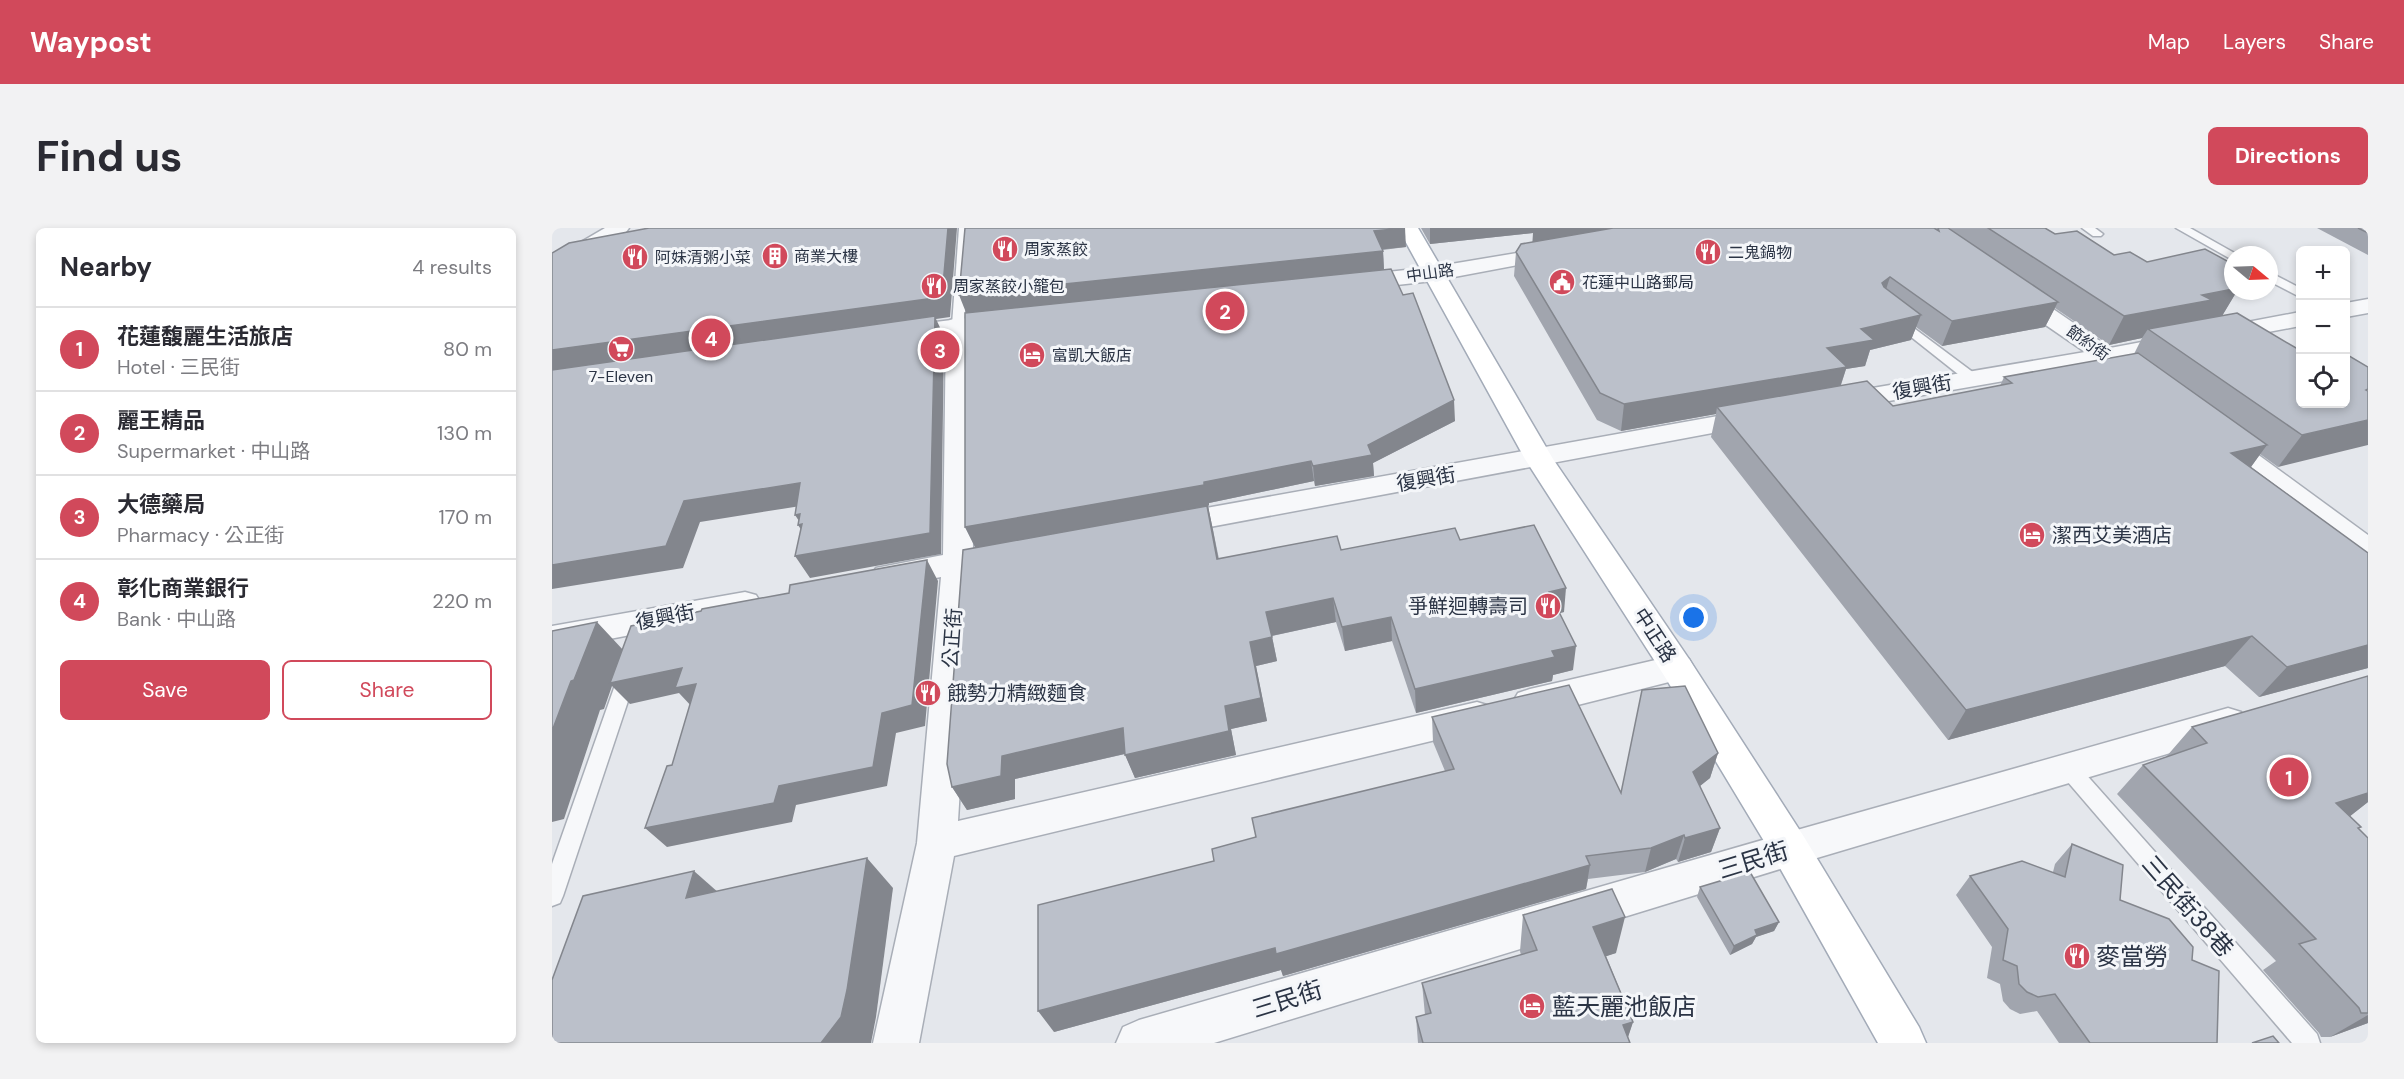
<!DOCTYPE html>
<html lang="en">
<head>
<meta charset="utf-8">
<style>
	:root { --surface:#fff; --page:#f2f2f3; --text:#2b2b33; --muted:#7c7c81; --line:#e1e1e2; --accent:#d1495b }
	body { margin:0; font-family:"DM Sans","Noto Sans TC",sans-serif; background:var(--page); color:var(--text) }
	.controls { position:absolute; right:18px; top:18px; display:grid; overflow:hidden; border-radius:9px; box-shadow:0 3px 9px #0003 }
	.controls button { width:54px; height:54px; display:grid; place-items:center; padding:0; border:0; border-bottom:2px solid var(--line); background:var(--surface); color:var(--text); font:30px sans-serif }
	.compass { position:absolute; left:1672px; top:18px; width:54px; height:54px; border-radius:50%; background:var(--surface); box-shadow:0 3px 9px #0003; rotate:109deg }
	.you { position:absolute; left:1142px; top:390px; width:21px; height:21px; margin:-15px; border:4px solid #fff; border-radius:50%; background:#1a73e8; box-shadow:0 0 0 9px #1a73e833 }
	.badge { display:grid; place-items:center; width:39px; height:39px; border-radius:50%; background:var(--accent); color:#fff; font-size:20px; font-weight:700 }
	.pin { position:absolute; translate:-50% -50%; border:3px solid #fff; box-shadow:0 2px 6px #0006 }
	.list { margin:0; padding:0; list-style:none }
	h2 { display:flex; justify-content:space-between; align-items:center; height:78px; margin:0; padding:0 24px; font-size:26px }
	h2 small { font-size:20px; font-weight:400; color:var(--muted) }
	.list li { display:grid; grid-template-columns:39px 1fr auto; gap:18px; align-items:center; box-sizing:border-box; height:84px; padding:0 24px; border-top:2px solid var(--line) }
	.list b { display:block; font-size:22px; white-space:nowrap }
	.list p { margin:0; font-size:20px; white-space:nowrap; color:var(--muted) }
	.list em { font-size:20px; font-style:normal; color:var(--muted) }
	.actions { display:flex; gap:12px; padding:18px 24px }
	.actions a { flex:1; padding:14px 0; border:2px solid var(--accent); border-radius:9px; text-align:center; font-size:21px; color:var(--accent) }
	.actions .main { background:var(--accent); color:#fff }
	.icon { flex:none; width:33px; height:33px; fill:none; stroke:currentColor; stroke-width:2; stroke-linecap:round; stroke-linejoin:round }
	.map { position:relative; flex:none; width:1816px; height:815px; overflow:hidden; border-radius:9px }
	header { display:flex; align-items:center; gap:36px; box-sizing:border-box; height:84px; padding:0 30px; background:var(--accent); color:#fff }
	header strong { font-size:28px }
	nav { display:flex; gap:33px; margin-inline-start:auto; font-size:21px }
	.intro { display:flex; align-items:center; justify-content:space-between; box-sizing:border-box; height:144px; padding:0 36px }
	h1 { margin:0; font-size:42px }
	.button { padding:15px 27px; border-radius:9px; background:var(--accent); color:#fff; font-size:21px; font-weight:700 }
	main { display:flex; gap:36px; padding:0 36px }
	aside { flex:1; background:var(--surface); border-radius:9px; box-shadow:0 3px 9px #0003 }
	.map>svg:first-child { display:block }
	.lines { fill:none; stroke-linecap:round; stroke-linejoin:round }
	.service-casing { stroke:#a9aeb7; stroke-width:3 }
	.minor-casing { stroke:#a9aeb7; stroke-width:3 }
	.tertiary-casing { stroke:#a9aeb7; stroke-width:3 }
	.primary-casing { stroke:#a3abb8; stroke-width:3 }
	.service { fill:#f7f8fa; fill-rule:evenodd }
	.minor { fill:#f7f8fa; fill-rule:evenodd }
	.tertiary { fill:#f7f8fa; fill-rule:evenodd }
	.primary { fill:#fff; fill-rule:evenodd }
	.wall { fill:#a1a5ae; fill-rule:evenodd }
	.shaded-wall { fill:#83868d }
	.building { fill:#bbc0ca; stroke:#83868d; stroke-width:1.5 }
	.labels { text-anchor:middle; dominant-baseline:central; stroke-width:6; stroke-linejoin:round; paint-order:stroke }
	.far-poi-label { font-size:16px; fill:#2b3445; stroke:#f4f6f9; text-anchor:start }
	.far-street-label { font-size:16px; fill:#2b3445; stroke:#f4f6f9 }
	.street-label { font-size:20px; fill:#2b3445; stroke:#f4f6f9 }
	.poi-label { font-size:20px; fill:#2b3445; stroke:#f4f6f9; text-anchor:start }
	.near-street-label { font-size:24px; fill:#2b3445; stroke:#f4f6f9 }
	.near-poi-label { font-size:24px; fill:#2b3445; stroke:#f4f6f9; text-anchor:start }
</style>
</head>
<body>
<header>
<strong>Waypost</strong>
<nav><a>Map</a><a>Layers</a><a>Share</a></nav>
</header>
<div class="intro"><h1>Find us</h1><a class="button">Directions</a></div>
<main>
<aside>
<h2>Nearby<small>4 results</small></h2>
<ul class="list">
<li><span class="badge">1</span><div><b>花蓮馥麗生活旅店</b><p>Hotel · 三民街</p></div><em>80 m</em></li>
<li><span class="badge">2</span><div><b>麗王精品</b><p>Supermarket · 中山路</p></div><em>130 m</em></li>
<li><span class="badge">3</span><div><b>大德藥局</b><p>Pharmacy · 公正街</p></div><em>170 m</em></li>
<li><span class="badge">4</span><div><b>彰化商業銀行</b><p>Bank · 中山路</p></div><em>220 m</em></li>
</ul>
<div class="actions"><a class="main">Save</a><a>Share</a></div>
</aside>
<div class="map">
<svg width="1816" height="815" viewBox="0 0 1816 815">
	<rect width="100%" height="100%" fill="#e4e7ec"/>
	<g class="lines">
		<defs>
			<g id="service">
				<polygon points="407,0 419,0 412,97 406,101 400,97"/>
				<polygon points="1530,0 1543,0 1551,6 1549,8 1541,8"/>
				<polygon points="1624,0 1638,0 1686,27 1681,27 1681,31 1677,30"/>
				<polygon points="1717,44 1748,60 1748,69 1717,53"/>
				<polygon points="1343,86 1426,148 1428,151 1426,154 1416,154 1339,93 1337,90 1339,87"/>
				<polygon points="77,436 84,438 86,443 11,668 8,675 0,678 0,636 68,443 70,438"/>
				<polygon points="1516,532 1523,534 1765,806 1768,815 1740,815 1509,546 1506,540 1509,534"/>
			</g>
			<g id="minor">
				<polygon points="1461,57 1469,59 1558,120 1748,84 1748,98 1574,131 1576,135 1573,140 1564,142 1549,136 1285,182 1276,179 1272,174 1276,169 1285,166 1533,124 1453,69 1450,64 1453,59"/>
				<polygon points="1816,71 1816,85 1794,89 1794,75"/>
				<polygon points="406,90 414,92 418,97 421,322 455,316 466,319 470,326 466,333 421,343 406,593 925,474 938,478 943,488 938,498 925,502 402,628 367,815 321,815 365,615 389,349 335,359 324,356 319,348 324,340 391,327 394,97 398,92"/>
				<polygon points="1205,181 1214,183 1218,189 1214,195 615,307 605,304 600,297 605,290 615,287"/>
				<polygon points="1666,202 1675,204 1816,307 1816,332 1805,329 1657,216 1653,210 1657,204"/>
				<polygon points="193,364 204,367 209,375 204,383 0,422 0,398"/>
				<polygon points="1125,427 1137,431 1142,440 1137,449 978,489 966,485 960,475 966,465 978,461"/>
				<polygon points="1676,480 1689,484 1694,494 1689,504 1238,638 662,815 564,815 571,799 587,792 1238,604"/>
			</g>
			<g id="tertiary">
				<polygon points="53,0 77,0 74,4 8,45 0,46 0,31"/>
				<polygon points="1007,18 1014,20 1018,24 1014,28 881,53 799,62 791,60 788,55 791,50 799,48 881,39"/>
				<polygon points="456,85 464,87 468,92 464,97 343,113 335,111 331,106 335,101 343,99"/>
			</g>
			<polygon id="primary" points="846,0 866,0 1001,231 1137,431 1252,609 1367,799 1374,815 1326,815 1224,633 1113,449 973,231"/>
		</defs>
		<use href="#service" class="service-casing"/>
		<use href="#minor" class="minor-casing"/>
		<use href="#tertiary" class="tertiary-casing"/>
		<use href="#primary" class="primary-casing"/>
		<use href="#service" class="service"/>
		<use href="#minor" class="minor"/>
		<use href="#tertiary" class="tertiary"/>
		<use href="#primary" class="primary"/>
	</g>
	<g class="wall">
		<polygon points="413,0 854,19 831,22 832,42 903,193 821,235 822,248 763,258 762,253 657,275 657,277 656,278 661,302 667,331 789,322 908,312 1012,384 1008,385 1021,442 1001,447 1000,453 864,485 840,413 793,423 784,394 720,408 725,433 704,438 715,493 679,501 684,527 583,550 573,526 463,551 463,571 415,582 400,559 423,319 413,299 414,85"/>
		<path d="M869 0H1493L1503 6 1562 27 1595 34 1685 63 1670 88 1744 120 1816 139 1726 239 1708 226 1699 239 1816 325V440L1707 469 1673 438 1396 512 1159 209 1164 186 1069 203 1045 192 962 48 964 24 981 14V5L878 16ZM1503 80 1557 117 1590 110 1582 126 1452 149 1448 158 1341 178 1289 157 1294 141 1313 138 1318 122 1359 112 1364 99 1390 118 1493 99Z"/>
		<polygon points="1765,0 1816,0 1816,27"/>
		<polygon points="1816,448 1816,574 1798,588 1807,601 1816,610 1816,795 1778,809 1769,809 1767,805 1711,742 1724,733 1565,566 1591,537 1614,529 1640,499"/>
		<polygon points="880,489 1069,565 1166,525 1158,550 1148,558 1168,600 1159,624 1126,634 1124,631 1093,644 1036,651 1034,661 731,748 729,742 502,804 662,633 704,609 893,543 881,514"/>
		<polygon points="1520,616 1568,672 1640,732 1665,815 1507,815 1485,783 1468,786 1458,781 1451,773 1448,756 1435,750 1440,719 1404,667 1418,648 1501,644 1503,636"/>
		<polygon points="1148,659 1227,694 1222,703 1204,709 1200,716 1178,727 1145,669"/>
		<polygon points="971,687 1064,725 1054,728 1081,794 1076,809 1078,815 866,815 864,789 873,787 870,755 969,727 968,723"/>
	</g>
	<g class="shaded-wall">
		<polygon points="396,0 405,0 398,89 384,91 392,108 389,326 258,350 243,328 378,305 0,145 0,122"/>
		<polygon points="853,0 854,19 824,22 822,3"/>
		<polygon points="878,0 1099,0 980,20 981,5 878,16"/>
		<polygon points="831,23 832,42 415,87 407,67"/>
		<polygon points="1338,49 1330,74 1330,55"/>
		<polygon points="1681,61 1681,63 1685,63 1670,88 1596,101 1590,110 1557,117 1572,88 1650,67"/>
		<polygon points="1506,74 1493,99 1390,118 1400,93"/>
		<polygon points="1369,87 1359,112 1318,122 1313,138 1294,141 1286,165 1165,179 1164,186 1069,203 1072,176 1275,120 1309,101"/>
		<polygon points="902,172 903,193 821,235 822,248 763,258 761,238 816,217"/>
		<polygon points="1816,192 1816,217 1726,239 1750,207"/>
		<polygon points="1715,217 1693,247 1679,225"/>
		<polygon points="759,233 762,253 657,275 657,277 656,278 661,302 671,356 423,319 413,299 652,254"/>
		<polygon points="248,255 261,276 148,294 131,340 0,361 0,337 132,273"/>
		<polygon points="248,286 260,318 246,297 249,296 243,287"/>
		<polygon points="375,332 386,353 373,498 344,505 335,558 244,577 240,594 115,619 93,600 227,558 330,485"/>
		<polygon points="1014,360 1012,384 995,388 997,364"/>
		<polygon points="781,370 784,394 719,408 714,384"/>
		<polygon points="839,389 840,413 793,423 790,399"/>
		<polygon points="45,394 72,423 130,440 162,477 142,481 127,465 78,476 60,458 52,481 48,482 12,591 0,594 0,503 19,453"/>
		<polygon points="1700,408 1673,438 1396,512 1414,482"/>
		<polygon points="720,409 725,433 704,438 715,493 679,501 684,527 583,550 573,527 673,478 698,414"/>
		<polygon points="1816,417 1816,440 1707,469 1735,439"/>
		<polygon points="1024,418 1021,442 1001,447 1000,453 864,485 863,461 1000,423"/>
		<polygon points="571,500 581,524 463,551 463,571 415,582 400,559 450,528"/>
		<polygon points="1166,525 1158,550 1134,569 1141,544"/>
		<polygon points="1816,559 1816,574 1797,589 1784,575"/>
		<polygon points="1168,600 1159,624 1126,634 1133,610"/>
		<polygon points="1132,607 1124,631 1093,644 1099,620"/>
		<polygon points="315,630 341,660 324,789 319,815 269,815"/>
		<polygon points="1038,637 1034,661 731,748 729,742 502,804 486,783 723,720"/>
		<polygon points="142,643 176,673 134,670"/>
		<polygon points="1073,689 1064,725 1034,735 1041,699"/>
		<polygon points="1227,694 1222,703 1204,709 1200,716 1178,727 1182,718 1203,702"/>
		<polygon points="1816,787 1816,795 1778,809"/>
		<polygon points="1081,794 1074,815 1071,797"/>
	</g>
	<g class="building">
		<polygon points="97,0 396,0 390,69 0,122 0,25 17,15"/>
		<polygon points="413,0 853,0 822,3 831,23 407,67"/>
		<polygon points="1061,0 1382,0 1387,3 1386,0 1396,0 1506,74 1400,93 1338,49 1330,55 1332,59 1369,87 1309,101 1322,112 1275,120 1295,139 1072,176 1048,165 964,24 969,16"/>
		<polygon points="1436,0 1493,0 1503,6 1525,3 1562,27 1578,24 1595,34 1653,21 1677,34 1681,44 1681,61 1650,67 1660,72 1572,88"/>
		<polygon points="1806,0 1816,0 1816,5"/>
		<polygon points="839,41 851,67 861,65 902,172 816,217 820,227 761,238 759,233 652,254 652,257 413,299 413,85"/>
		<polygon points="1685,85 1744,120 1749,119 1749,176 1794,176 1794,126 1816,139 1816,161 1814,162 1816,163 1816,192 1750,207 1596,101"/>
		<polygon points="383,88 378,305 243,328 250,296 246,297 248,286 243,287 248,255 132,273 114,318 0,337 0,142"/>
		<polygon points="1586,125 1715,217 1679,225 1816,325 1816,417 1735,439 1700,408 1414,482 1165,179 1315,153 1341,178 1460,155 1452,149"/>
		<polygon points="655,278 665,331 785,308 789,322 903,300 908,312 982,297 1014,360 997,364 1024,418 1000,423 1003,429 863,461 839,389 790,399 781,370 714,384 720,409 698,414 709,470 673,478 677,503 573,527 571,500 450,528 449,548 400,559 395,536 411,322"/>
		<polygon points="375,332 360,477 330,485 321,539 227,558 222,575 93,600 115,538 120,537 144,456 123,460 130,440 58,455 79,398 149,383 150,381 237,365 238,357"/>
		<polygon points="45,394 22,452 19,453 0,503 0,403"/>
		<polygon points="1816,448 1816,565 1784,575 1809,599 1806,600 1816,610 1816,785 1809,785 1807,780 1747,716 1764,711 1591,537 1655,515 1640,499"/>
		<polygon points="1017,457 1069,565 1090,462 1133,458 1166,525 1141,544 1168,600 1133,610 1132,607 1099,620 1034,628 1038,637 724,726 723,720 486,783 486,677 662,633 660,621 704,609 700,590 902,541 880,489"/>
		<polygon points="1520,616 1571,637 1568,672 1617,691 1641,719 1640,732 1667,743 1665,815 1538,815 1503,766 1486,769 1475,764 1467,756 1465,738 1451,732 1456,701 1418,648 1470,633 1513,649"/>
		<polygon points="315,630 295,762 289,789 269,815 0,815 0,752 31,668 142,643 134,670"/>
		<polygon points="1198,644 1227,694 1203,702 1205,707 1182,718 1148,659"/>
		<polygon points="1060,661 1073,689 1041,699 1081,794 1071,797 1078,815 871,815 864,789 879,785 870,755 985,722 971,687"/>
		<polygon points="1721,808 1727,815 1700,815"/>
	</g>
	<defs>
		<symbol id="restaurant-disc" viewBox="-11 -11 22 22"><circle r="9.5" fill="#d1495b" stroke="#f4f6f9"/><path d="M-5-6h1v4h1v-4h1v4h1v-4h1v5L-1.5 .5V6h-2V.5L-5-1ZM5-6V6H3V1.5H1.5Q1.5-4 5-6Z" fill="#fff"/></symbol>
		<symbol id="building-disc" viewBox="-11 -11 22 22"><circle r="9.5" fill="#d1495b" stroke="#f4f6f9"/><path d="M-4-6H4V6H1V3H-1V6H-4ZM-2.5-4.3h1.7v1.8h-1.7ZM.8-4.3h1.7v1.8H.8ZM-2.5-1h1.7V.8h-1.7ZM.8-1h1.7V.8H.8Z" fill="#fff"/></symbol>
		<symbol id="civic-disc" viewBox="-11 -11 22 22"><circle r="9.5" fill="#d1495b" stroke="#f4f6f9"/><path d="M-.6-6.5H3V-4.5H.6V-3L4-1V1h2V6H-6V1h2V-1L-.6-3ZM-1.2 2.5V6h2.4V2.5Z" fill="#fff"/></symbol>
		<symbol id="supermarket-disc" viewBox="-11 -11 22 22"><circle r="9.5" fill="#d1495b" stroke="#f4f6f9"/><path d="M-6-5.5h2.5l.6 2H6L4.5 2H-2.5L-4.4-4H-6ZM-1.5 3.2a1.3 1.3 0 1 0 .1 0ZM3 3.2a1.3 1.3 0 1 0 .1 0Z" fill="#fff"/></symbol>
		<symbol id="hotel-disc" viewBox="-11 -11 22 22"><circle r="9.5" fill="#d1495b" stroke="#f4f6f9"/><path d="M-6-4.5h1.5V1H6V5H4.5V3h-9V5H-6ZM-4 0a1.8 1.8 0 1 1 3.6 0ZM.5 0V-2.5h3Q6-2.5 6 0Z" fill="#fff"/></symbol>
	</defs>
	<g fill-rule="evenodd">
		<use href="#restaurant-disc" x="438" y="6" width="30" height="30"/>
		<use href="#restaurant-disc" x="1141" y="9" width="30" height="30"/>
		<use href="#building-disc" x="208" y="13" width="30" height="30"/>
		<use href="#restaurant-disc" x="68" y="14" width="30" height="30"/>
		<use href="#civic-disc" x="995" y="39" width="30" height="30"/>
		<use href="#restaurant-disc" x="367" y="43" width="30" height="30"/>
		<use href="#supermarket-disc" x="54" y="106" width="30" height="30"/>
		<use href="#hotel-disc" x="465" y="112" width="30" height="30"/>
		<use href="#hotel-disc" x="1465" y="292" width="30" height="30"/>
		<use href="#restaurant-disc" x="981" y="363" width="30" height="30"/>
		<use href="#restaurant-disc" x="361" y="450" width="30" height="30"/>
		<use href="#restaurant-disc" x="1510" y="713" width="30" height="30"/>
		<use href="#hotel-disc" x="965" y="763" width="30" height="30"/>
	</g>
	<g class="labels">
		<g class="far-poi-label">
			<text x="472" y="21">周家蒸餃</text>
			<text x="1176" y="24">二鬼鍋物</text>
			<text x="242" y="28">商業大樓</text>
			<text x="103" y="29">阿妹清粥小菜</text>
			<text x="1030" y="54">花蓮中山路郵局</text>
			<text x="401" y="58">周家蒸餃小籠包</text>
			<text x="500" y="127">富凱大飯店</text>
			<text x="69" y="148" text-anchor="middle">7-Eleven</text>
		</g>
		<g class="far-street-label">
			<text transform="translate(878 45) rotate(-8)">中山路</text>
			<text transform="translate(1536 115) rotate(35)">節約街</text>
		</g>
		<g class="street-label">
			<text transform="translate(1370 159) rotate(-10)">復興街</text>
			<text transform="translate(874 251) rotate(-10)">復興街</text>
			<text transform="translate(113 389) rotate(-11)">復興街</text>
			<text transform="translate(1103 407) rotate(57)">中正路</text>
			<text transform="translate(400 410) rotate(-86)">公正街</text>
		</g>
		<g class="poi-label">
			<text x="1500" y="307">潔西艾美酒店</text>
			<text x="976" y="378" text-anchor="end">爭鮮迴轉壽司</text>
			<text x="395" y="465">餓勢力精緻麵食</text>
		</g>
		<g class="near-street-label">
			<text transform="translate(1201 632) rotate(-17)">三民街</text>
			<text transform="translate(1636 678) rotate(49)">三民街38巷</text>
			<text transform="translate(735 771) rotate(-17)">三民街</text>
		</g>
		<g class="near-poi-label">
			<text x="1544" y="728">麥當勞</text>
			<text x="1000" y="778">藍天麗池飯店</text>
		</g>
	</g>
</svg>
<div class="controls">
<button>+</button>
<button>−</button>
<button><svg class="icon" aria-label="locate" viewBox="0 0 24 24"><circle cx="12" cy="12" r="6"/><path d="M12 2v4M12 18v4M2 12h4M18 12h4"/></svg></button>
</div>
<svg class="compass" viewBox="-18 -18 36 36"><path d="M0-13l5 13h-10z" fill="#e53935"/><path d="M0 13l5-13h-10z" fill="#7c7c81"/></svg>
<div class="you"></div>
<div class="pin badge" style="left:1737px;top:549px">1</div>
<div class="pin badge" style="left:673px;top:83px">2</div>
<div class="pin badge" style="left:388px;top:122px">3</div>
<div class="pin badge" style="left:159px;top:110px">4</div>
</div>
</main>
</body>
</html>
